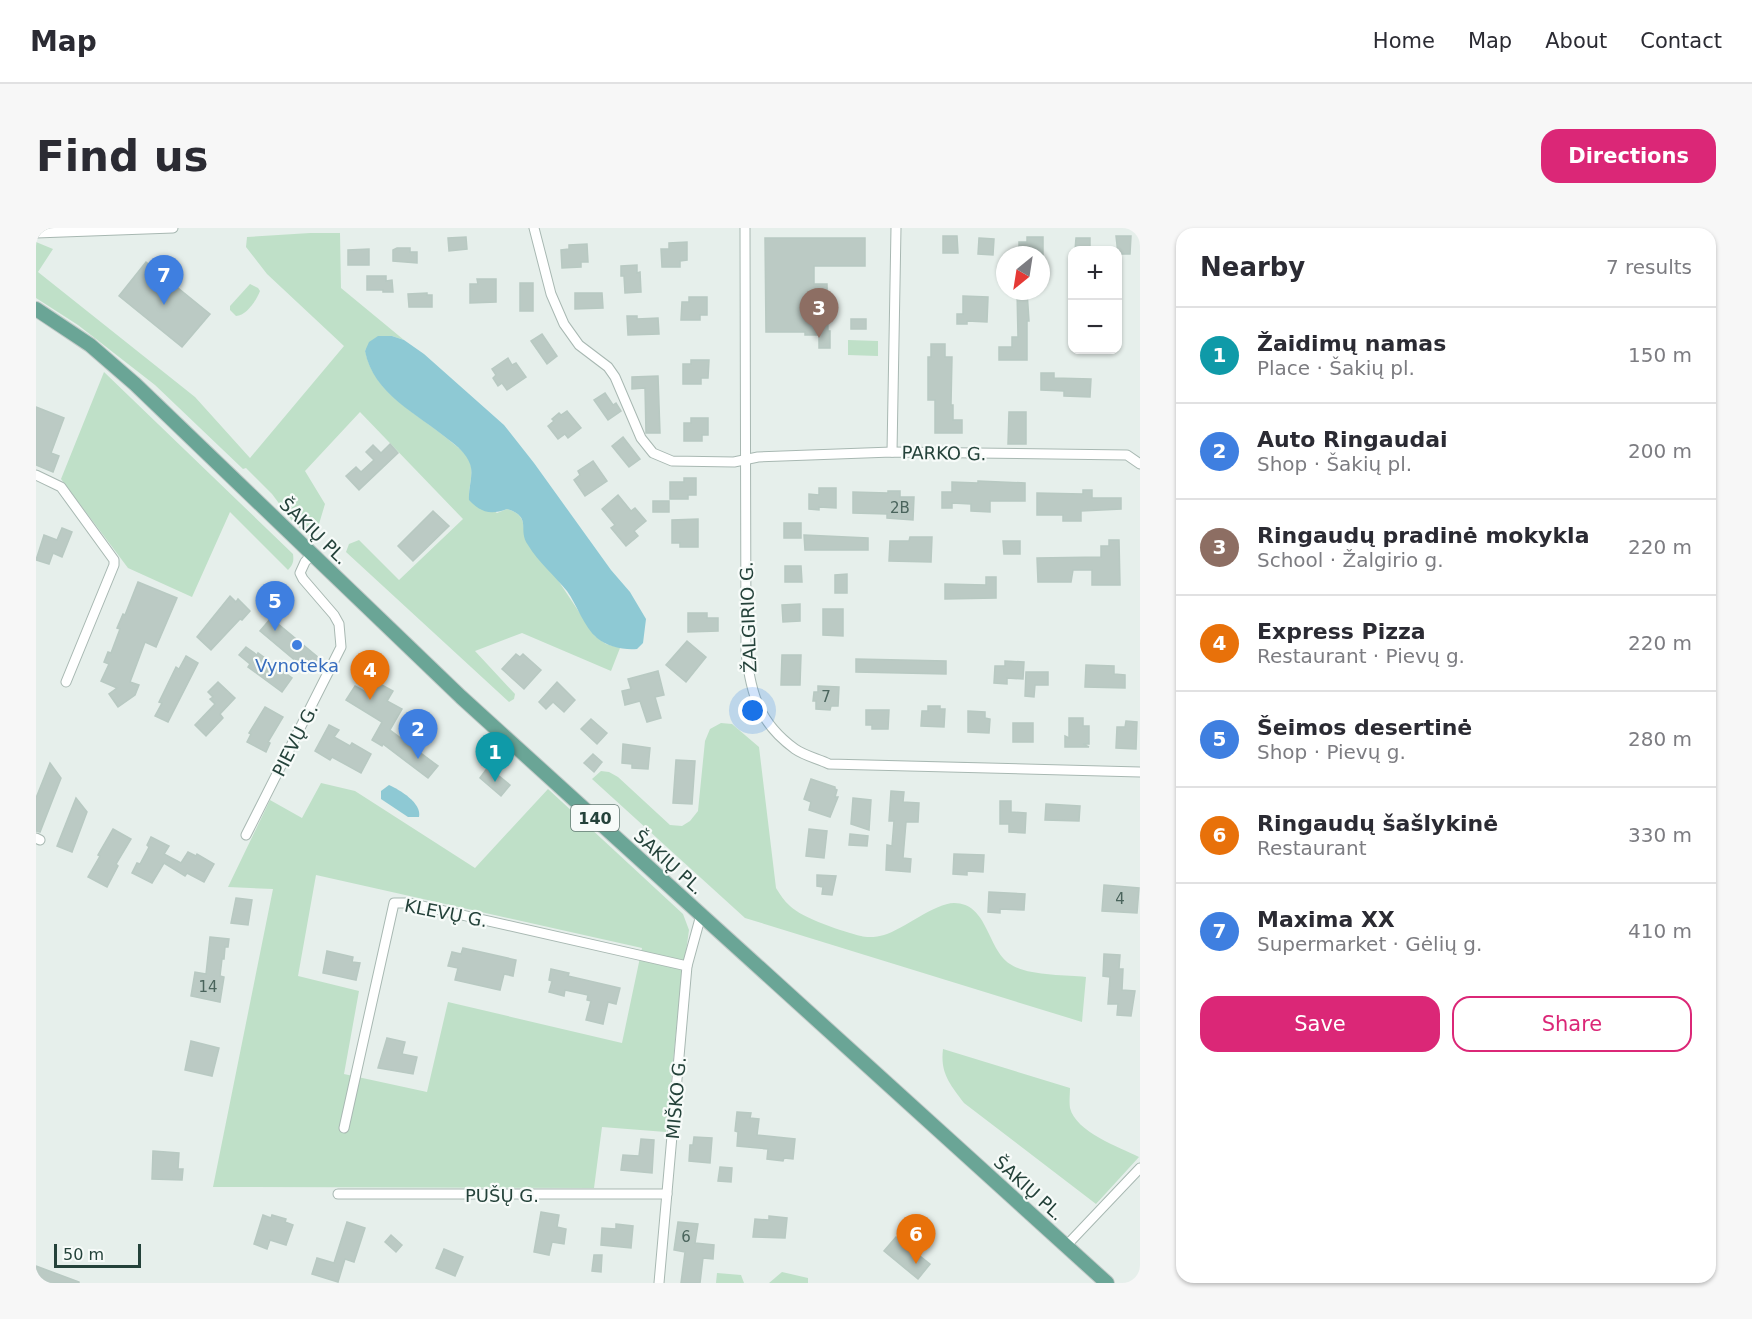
<!DOCTYPE html>
<html lang="en">
<head>
<meta charset="utf-8">
<style>
	:root { --surface:#fff; --page:#f7f7f7; --text:#2b2b33; --muted:#7c7c81; --line:#e1e1e2; --accent:#db2777 }
	body { margin:0; font-family:"DejaVu Sans",sans-serif; background:var(--page); color:var(--text) }
	.controls { position:absolute; right:18px; top:18px; display:grid; overflow:hidden; border-radius:12px; box-shadow:0 2px 4px #0004 }
	.controls button { width:54px; height:54px; display:grid; place-items:center; padding:0; border:0; border-bottom:2px solid var(--line); background:var(--surface); color:var(--text); font:30px sans-serif }
	.compass { position:absolute; left:960px; top:18px; width:54px; height:54px; border-radius:50%; background:var(--surface); box-shadow:0 2px 4px #0004; rotate:210deg }
	.scale { position:absolute; left:18px; bottom:15px; width:87px; box-sizing:border-box; padding-left:6px; border:3px solid #24423a; border-top:0; font-size:16px; line-height:21px; white-space:nowrap; color:#24423a; -webkit-text-stroke:4px #f7fbf9; paint-order:stroke }
	.you { position:absolute; left:717px; top:483px; width:21px; height:21px; margin:-15px; border:4px solid #fff; border-radius:50%; background:#1a73e8; box-shadow:0 0 0 9px #1a73e833 }
	.badge { display:grid; place-items:center; width:39px; height:39px; border-radius:50%; background:var(--accent); color:#fff; font-size:20px; font-weight:700 }
	.pin { position:absolute; translate:-50% -50px; filter:drop-shadow(0 2px 3px #0008) }
	.pin::after { content:''; position:absolute; top:32px; width:21px; height:18px; background:inherit; clip-path:polygon(0 0,100% 0,50% 100%) }
	.list { margin:0; padding:0; list-style:none }
	h2 { display:flex; justify-content:space-between; align-items:center; height:78px; margin:0; padding:0 24px; font-size:26px }
	h2 small { font-size:20px; font-weight:400; color:var(--muted) }
	.list li { display:grid; grid-template-columns:39px 1fr auto; gap:18px; align-items:center; box-sizing:border-box; height:96px; padding:0 24px; border-top:2px solid var(--line) }
	.list b { display:block; font-size:22px; white-space:nowrap }
	.list p { margin:0; font-size:20px; white-space:nowrap; color:var(--muted) }
	.list em { font-size:20px; font-style:normal; color:var(--muted) }
	.actions { display:flex; gap:12px; padding:18px 24px }
	.actions a { flex:1; padding:14px 0; border:2px solid var(--accent); border-radius:18px; text-align:center; font-size:21px; color:var(--accent) }
	.actions .main { background:var(--accent); color:#fff }
	.map { position:relative; flex:none; width:1104px; height:1055px; overflow:hidden; border-radius:18px }
	header { display:flex; align-items:center; gap:36px; box-sizing:border-box; height:84px; padding:0 30px; background:var(--surface); border-bottom:2px solid var(--line) }
	header strong { font-size:28px }
	nav { display:flex; gap:33px; margin-inline-start:auto; font-size:21px }
	.intro { display:flex; align-items:center; justify-content:space-between; box-sizing:border-box; height:144px; padding:0 36px }
	h1 { margin:0; font-size:42px }
	.button { padding:15px 27px; border-radius:18px; background:var(--accent); color:#fff; font-size:21px; font-weight:700 }
	main { display:flex; gap:36px; padding:0 36px }
	aside { flex:1; background:var(--surface); border-radius:18px; box-shadow:0 2px 4px #0004 }
	.map>svg:first-child { display:block }
	.green { fill:#bfe0c8; fill-rule:evenodd }
	.water { fill:#8ec9d4 }
	.building { fill:#bbcac4; stroke:#b8c9c2; stroke-width:1.5 }
	.lines { fill:none; stroke-linecap:round; stroke-linejoin:round }
	.street-casing { stroke:#a8b8b2; stroke-width:11 }
	.primary-casing { stroke:#c2cac8; stroke-width:16 }
	.street { stroke:#fff; stroke-width:9 }
	.primary { stroke:#6aa596; stroke-width:14 }
	.shop-dot { fill:#3f7fe0; stroke:#f7fbf9; stroke-width:2 }
	.labels { text-anchor:middle; dominant-baseline:central; stroke-width:4.5; stroke-linejoin:round; paint-order:stroke }
	.number-label { font-size:15px; fill:#4a645c }
	.shield { fill:#f7fbf9; stroke:#637a73; stroke-width:1.5 }
	.shield-label { font-size:16px; font-weight:bold; fill:#24423a }
	.street-label { font-size:18px; fill:#24423a; stroke:#f7fbf9 }
	.shop-label { font-size:18px; fill:#366cbe; stroke:#f7fbf9 }
</style>
</head>
<body>
<header>
<strong>Map</strong>
<nav><a>Home</a><a>Map</a><a>About</a><a>Contact</a></nav>
</header>
<div class="intro"><h1>Find us</h1><a class="button">Directions</a></div>
<main>
<div class="map">
<svg width="1104" height="1055" viewBox="0 0 1104 1055">
	<rect width="100%" height="100%" fill="#e6efeb"/>
	<g class="green">
		<path d="M274 5H304L305 60 368 112 356 108 329 122C337 166 383 186 413 212 420 218 429 224 433 232 438 242 434 254 433 265L461 285 471 281C483 285 487 289 488 301L559 408 570 416 584 420 575 443 486 405 439 423 479 466 478 471 473 474 310 324 313 316 323 312 363 352 427 291 324 184 269 243 289 276 283 296 273 308 257 294 236 266 210 240 207 241 119 157 42 97 0 70V14L17 21 2 44 159 169 214 230 308 118 231 46 210 19 211 9Z"/>
		<path d="M214 56 222 60 224 63C220 73 210 88 200 88L194 82V78Z"/>
		<polygon points="812,112 842,113 842,128 812,127"/>
		<path d="M68 144 257 326C258 333 257 337 252 342L194 284 156 369 92 340 25 251Z"/>
		<path d="M685 495 696 496 723 519 740 660C744 666 748 673 754 678 766 690 808 704 825 708 831 710 842 709 848 707 868 701 899 675 918 675 952 675 951 721 974 736 991 748 1029 747 1050 749L1046 794 709 690 556 551 565 543 573 544 582 549 634 597 646 598 654 593 662 583 669 513 674 501Z"/>
		<path d="M285 555 319 563 439 640 512 561 647 686 653 702 643 774 630 904 566 899 558 960 177 959 237 661 192 659 234 572 266 590ZM280 647 606 720 586 815 412 774 391 864 308 846 323 763 262 748Z"/>
		<path d="M907 821 1034 860C1034 866 1033 874 1034 880 1040 904 1083 919 1103 929L1060 976 928 875C914 856 904 845 907 821Z"/>
		<polygon points="746,1044 772,1050 772,1055 733,1055"/>
		<polygon points="681,1045 705,1047 708,1055 680,1055"/>
	</g>
	<g class="water">
		<path d="M342 108H356L368 112 388 126 468 197 498 235 575 342 594 364 610 391 607 415 601 421C587 422 572 419 561 410 548 399 541 377 531 363 519 348 502 334 492 317 481 302 497 289 471 281 455 287 445 285 433 272 432 260 438 247 434 236 430 225 421 218 413 212 382 186 337 166 329 123L333 114Z"/>
		<path d="M353 557C364 562 386 575 383 589H372L345 571V563Z"/>
	</g>
	<g class="building">
		<polygon points="907,8 921,8 922,25 907,25"/>
		<polygon points="1080,8 1095,8 1094,26 1082,26"/>
		<polygon points="430,9 431,21 413,23 412,10"/>
		<polygon points="991,9 1007,9 1007,27 983,27 983,14 991,14"/>
		<polygon points="729,10 829,10 829,38 778,38 778,56 791,56 792,103 794,103 794,120 783,120 783,107 769,107 769,104 730,104"/>
		<polygon points="943,10 958,11 957,27 942,26"/>
		<polygon points="1040,10 1054,10 1054,22 1039,22"/>
		<polygon points="651,14 651,32 644,33 644,39 626,39 625,21 633,21 633,15"/>
		<polygon points="551,16 552,34 545,34 545,39 526,40 525,22 533,21 533,17"/>
		<polygon points="361,20 374,20 374,24 381,24 381,35 357,33 357,22"/>
		<polygon points="333,21 333,37 312,37 312,22"/>
		<polygon points="110,34 174,86 146,119 83,68"/>
		<polygon points="601,37 601,45 604,44 605,64 589,65 588,48 585,48 585,38"/>
		<polygon points="331,48 350,48 350,53 356,52 357,64 347,64 347,62 331,62"/>
		<polygon points="441,51 460,51 460,74 434,75 434,56 442,56"/>
		<rect x="484" y="55" width="13" height="28"/>
		<polygon points="981,63 991,63 993,93 991,93 991,132 963,132 963,119 976,119 976,109 982,109"/>
		<polygon points="391,65 391,67 396,67 396,79 373,79 372,66"/>
		<polygon points="539,65 566,65 567,80 539,81"/>
		<polygon points="927,68 952,69 951,94 931,93 931,96 921,96 921,86 927,86"/>
		<polygon points="653,69 671,69 671,87 664,87 664,92 645,92 646,74 653,74"/>
		<polygon points="591,88 601,88 601,91 622,90 623,106 592,107"/>
		<rect x="815" y="91" width="15" height="10"/>
		<polygon points="506,106 521,128 511,136 495,113"/>
		<polygon points="895,116 909,116 909,129 916,129 915,177 917,177 917,192 926,192 926,205 899,205 899,172 892,172 892,129 895,129"/>
		<polygon points="472,130 476,137 480,135 490,149 471,162 466,155 462,158 457,150 460,147 456,141"/>
		<polygon points="655,132 673,132 672,150 665,150 665,156 647,156 647,136 655,136"/>
		<polygon points="1005,145 1018,145 1018,150 1055,151 1054,169 1028,168 1028,163 1005,162"/>
		<polygon points="622,148 624,205 610,205 609,160 596,161 596,149"/>
		<polygon points="569,165 577,177 580,175 585,183 572,192 558,172"/>
		<polygon points="0,179 28,190 15,225 23,228 17,244 0,237"/>
		<polygon points="531,183 545,200 532,210 529,206 522,211 512,198 518,193 516,191 523,185 525,187"/>
		<polygon points="973,184 990,184 990,216 972,216"/>
		<polygon points="655,190 672,190 672,207 666,207 666,213 648,213 648,195 655,195"/>
		<polygon points="587,209 604,231 593,239 576,218"/>
		<polygon points="354,216 362,225 323,262 310,248 320,239 325,244 338,232 330,224 337,217 345,225"/>
		<polygon points="557,233 571,253 549,268 538,252 544,247 542,243"/>
		<polygon points="648,250 660,250 660,267 652,267 652,271 634,271 634,254 648,254"/>
		<polygon points="942,253 989,255 989,273 954,273 954,284 935,283 935,276 916,275 916,280 906,280 906,264 916,264 916,254 942,255"/>
		<polygon points="783,260 800,260 800,280 783,279 783,282 773,281 773,266 783,267"/>
		<polygon points="1047,262 1056,262 1056,270 1085,270 1085,281 1045,283 1045,293 1027,293 1027,287 1001,287 1001,265 1047,266"/>
		<polygon points="852,263 864,263 864,269 878,269 877,292 851,290 851,286 817,285 817,264 852,265"/>
		<polygon points="582,267 595,283 599,280 610,293 598,303 602,308 590,318 575,300 579,297 566,281"/>
		<rect x="617" y="273" width="16" height="11"/>
		<polygon points="397,283 413,298 377,333 362,318"/>
		<polygon points="662,291 662,319 644,319 644,315 636,315 636,292"/>
		<rect x="748" y="295" width="17" height="15"/>
		<polygon points="26,300 36,304 26,329 17,325 13,336 0,332 8,307 21,312"/>
		<polygon points="768,307 832,310 832,322 769,322"/>
		<polygon points="874,309 896,309 895,334 853,333 854,313 873,313"/>
		<polygon points="1073,312 1083,312 1084,357 1056,357 1056,342 1037,342 1035,354 1002,354 1001,330 1065,329 1065,318 1073,318"/>
		<polygon points="967,313 984,313 984,326 968,326"/>
		<polygon points="749,338 765,338 766,354 749,354"/>
		<polygon points="811,346 811,365 799,365 799,347"/>
		<polygon points="950,349 960,349 960,370 909,371 909,356 950,357"/>
		<polygon points="102,354 141,370 120,419 109,414 94,454 103,457 99,467 82,479 73,466 81,460 65,453 73,436 68,434 72,424 75,425 84,401 81,400 87,386 89,387"/>
		<polygon points="194,368 200,374 202,371 214,383 206,392 204,391 175,422 161,409"/>
		<polygon points="764,376 764,393 747,394 746,377"/>
		<polygon points="787,381 807,381 807,408 787,407"/>
		<polygon points="652,385 671,385 671,390 682,390 682,403 652,404"/>
		<polygon points="235,390 283,430 273,441 263,432 261,434 224,403"/>
		<polygon points="651,413 670,429 650,454 630,437"/>
		<polygon points="210,419 221,427 222,425 256,450 246,464 212,439 214,436 203,427"/>
		<polygon points="480,426 484,429 487,426 505,442 488,461 466,441"/>
		<polygon points="746,427 765,427 764,457 745,457"/>
		<polygon points="150,428 162,435 132,494 119,488 126,475 123,474 140,439 143,441"/>
		<polygon points="820,431 910,433 910,446 820,444"/>
		<polygon points="969,433 988,434 987,451 971,450 971,456 958,455 959,438 969,438"/>
		<polygon points="1050,437 1078,438 1078,446 1089,447 1089,460 1049,459"/>
		<polygon points="622,443 628,467 619,469 625,490 611,494 604,473 589,477 586,463 595,461 592,451"/>
		<polygon points="990,444 1012,444 1012,457 999,457 998,469 989,468"/>
		<polygon points="182,454 199,470 184,486 187,490 170,508 159,497 179,476 174,471 177,469 172,464"/>
		<polygon points="521,454 539,472 528,484 517,474 510,481 503,474"/>
		<polygon points="344,456 357,463 351,473 366,481 354,502 402,538 392,550 347,516 346,518 336,512 346,494 310,472 319,458 337,468"/>
		<polygon points="782,458 803,459 802,478 795,478 794,482 780,481 780,473 777,473 778,464 782,464"/>
		<polygon points="892,478 904,478 904,481 909,481 908,499 885,498 886,483 892,483"/>
		<polygon points="229,479 247,489 232,514 234,515 230,524 211,514 215,506 213,505"/>
		<polygon points="830,482 853,482 852,501 836,501 836,497 830,497"/>
		<polygon points="932,483 949,484 949,490 954,491 953,505 932,504"/>
		<polygon points="1033,490 1047,490 1047,498 1053,498 1053,516 1047,516 1053,519 1029,519 1029,508 1033,510"/>
		<polygon points="555,491 571,505 561,516 545,501"/>
		<polygon points="1090,493 1101,494 1100,521 1080,520 1081,499 1089,499"/>
		<rect x="977" y="495" width="20" height="19"/>
		<polygon points="293,497 303,502 298,509 314,518 316,515 335,526 325,545 296,529 294,532 279,523"/>
		<polygon points="587,516 614,520 612,541 596,540 596,536 586,535"/>
		<polygon points="557,526 566,534 558,544 548,535"/>
		<polygon points="640,532 659,533 656,576 637,575"/>
		<polygon points="14,535 25,550 4,604 0,603 0,570"/>
		<polygon points="452,539 474,557 465,568 444,550"/>
		<polygon points="775,551 799,559 799,561 801,562 799,569 802,569 794,589 773,582 775,574 768,571"/>
		<polygon points="855,563 868,564 867,574 883,575 882,594 870,594 867,630 875,631 874,644 850,642 851,617 856,618 858,593 853,593"/>
		<polygon points="40,570 51,584 36,624 21,618"/>
		<polygon points="817,570 835,572 833,602 815,596"/>
		<polygon points="964,573 975,573 975,584 990,585 989,605 973,604 973,596 964,596"/>
		<polygon points="1010,576 1044,578 1043,593 1009,592"/>
		<polygon points="77,601 95,611 80,636 82,638 71,659 52,649 64,628 62,627"/>
		<polygon points="773,601 791,603 788,630 770,628"/>
		<polygon points="814,606 832,608 831,618 813,617"/>
		<polygon points="115,609 133,618 128,626 145,635 152,624 160,628 161,626 178,636 168,654 151,645 149,648 128,635 116,655 96,645 101,635 104,636 113,619 111,617"/>
		<polygon points="918,626 948,627 947,644 931,643 931,647 917,646"/>
		<polygon points="781,647 800,648 796,667 786,666 787,659 781,658"/>
		<polygon points="1068,657 1103,660 1101,685 1066,683"/>
		<polygon points="953,664 989,666 988,682 964,681 964,685 952,684"/>
		<polygon points="200,670 216,672 212,697 195,695"/>
		<polygon points="174,709 193,711 192,719 189,719 188,731 186,731 184,748 188,749 184,774 155,768 159,744 170,746"/>
		<polygon points="427,720 480,732 477,748 468,746 464,762 419,752 422,740 412,738 416,724 425,726"/>
		<polygon points="291,723 317,729 316,734 324,735 320,752 287,745"/>
		<polygon points="1068,726 1084,727 1083,741 1087,741 1086,762 1099,763 1095,788 1081,787 1082,776 1072,776 1074,749 1067,748"/>
		<polygon points="515,741 533,745 532,748 584,760 580,776 572,774 567,796 550,792 555,773 551,772 552,767 529,762 528,768 513,764 516,753 513,752"/>
		<polygon points="351,810 369,814 366,826 381,829 377,846 342,840"/>
		<polygon points="155,813 183,820 176,848 149,842"/>
		<polygon points="701,884 715,885 714,890 723,891 721,907 759,911 757,931 748,930 747,933 731,931 732,921 701,918 702,904 699,903"/>
		<polygon points="658,909 676,910 674,935 653,933 654,917 657,917"/>
		<polygon points="605,911 618,912 616,945 585,942 587,927 603,928"/>
		<polygon points="117,923 143,925 142,941 147,941 146,952 116,951"/>
		<polygon points="684,939 696,940 695,954 682,953"/>
		<polygon points="505,984 523,987 521,999 530,1001 528,1016 516,1014 513,1027 498,1024"/>
		<polygon points="227,987 235,990 236,987 250,991 249,994 257,997 250,1017 234,1012 231,1021 218,1016"/>
		<polygon points="733,988 751,990 749,1010 717,1009 719,991 733,992"/>
		<polygon points="311,994 329,1000 318,1034 309,1031 302,1054 276,1046 281,1030 298,1035"/>
		<polygon points="642,994 662,996 659,1015 678,1017 677,1031 667,1030 664,1055 645,1055 649,1024 638,1022"/>
		<polygon points="580,996 597,998 595,1020 565,1017 566,1000 580,1001"/>
		<polygon points="355,1007 366,1017 360,1024 349,1014"/>
		<polygon points="860,1009 894,1036 882,1051 848,1023"/>
		<polygon points="408,1021 427,1029 419,1048 400,1040"/>
		<polygon points="558,1027 566,1027 565,1044 556,1043"/>
		<polygon points="0,1038 43,1054 43,1055 0,1055"/>
	</g>
	<g class="lines">
		<defs>
			<g id="street">
				<polyline points="498,0 515,66 528,96 543,117 572,139 579,149 605,210 617,225 636,233 698,234 722,229 856,224 1091,227 1104,236"/>
				<path d="M709 0 710 425C715 466 723 495 759 521 769 528 783 531 793 536L1104 544"/>
				<polyline points="0,5 137,0"/>
				<polyline points="856,224 860,0"/>
				<polyline points="0,247 25,259 78,332 78,337 30,454"/>
				<polyline points="210,607 305,419 303,396 298,387 267,351 264,345 269,334 276,326"/>
				<polyline points="0,610 4,612"/>
				<polyline points="308,900 358,675 373,675 651,738"/>
				<polyline points="302,966 631,966"/>
				<polyline points="1030,1018 1104,940"/>
				<polyline points="623,1055 651,738 665,687"/>
			</g>
			<polyline id="primary" points="0,81 54,117 99,156 425,469 1071,1055"/>
		</defs>
		<use href="#street" class="street-casing"/>
		<use href="#primary" class="primary-casing"/>
		<use href="#street" class="street"/>
		<use href="#primary" class="primary"/>
	</g>
	<circle class="shop-dot" cx="261" cy="417" r="6"/>
	<g class="labels">
		<g class="number-label">
			<text x="864" y="280">2B</text>
			<text x="790" y="469">7</text>
			<text x="1084" y="671">4</text>
			<text x="172" y="759">14</text>
			<text x="650" y="1009">6</text>
		</g>
		<rect class="shield" x="535" y="577" width="48" height="26" rx="4.5"/>
		<g class="shield-label">
			<text x="559" y="590">140</text>
		</g>
		<g class="street-label">
			<text transform="translate(908 225) rotate(1)">PARKO G.</text>
			<text transform="translate(278 303) rotate(44)">ŠAKIŲ PL.</text>
			<text transform="translate(712 389) rotate(-92)">ŽALGIRIO G.</text>
			<text transform="translate(259 512) rotate(-63)">PIEVŲ G.</text>
			<text transform="translate(633 634) rotate(42)">ŠAKIŲ PL.</text>
			<text transform="translate(410 685) rotate(11)">KLEVŲ G.</text>
			<text transform="translate(640 870) rotate(-85)">MIŠKO G.</text>
			<text transform="translate(993 960) rotate(42)">ŠAKIŲ PL.</text>
			<text x="466" y="967">PUŠŲ G.</text>
		</g>
		<g class="shop-label">
			<text x="261" y="437">Vynoteka</text>
		</g>
	</g>
</svg>
<div class="controls">
<button>+</button>
<button>−</button>
</div>
<svg class="compass" viewBox="-18 -18 36 36"><path d="M0-13l5 13h-10z" fill="#e53935"/><path d="M0 13l5-13h-10z" fill="#7c7c81"/></svg>
<div class="scale">50 m</div>
<div class="you"></div>
<div class="pin badge" style="left:459px;top:554px;background:#0f9aa8">1</div>
<div class="pin badge" style="left:382px;top:531px;background:#3f7fe0">2</div>
<div class="pin badge" style="left:783px;top:110px;background:#8d6e63">3</div>
<div class="pin badge" style="left:334px;top:472px;background:#e8710a">4</div>
<div class="pin badge" style="left:239px;top:403px;background:#3f7fe0">5</div>
<div class="pin badge" style="left:880px;top:1036px;background:#e8710a">6</div>
<div class="pin badge" style="left:128px;top:77px;background:#3f7fe0">7</div>
</div>
<aside>
<h2>Nearby<small>7 results</small></h2>
<ul class="list">
<li><span class="badge" style="background:#0f9aa8">1</span><div><b>Žaidimų namas</b><p>Place · Šakių pl.</p></div><em>150 m</em></li>
<li><span class="badge" style="background:#3f7fe0">2</span><div><b>Auto Ringaudai</b><p>Shop · Šakių pl.</p></div><em>200 m</em></li>
<li><span class="badge" style="background:#8d6e63">3</span><div><b>Ringaudų pradinė mokykla</b><p>School · Žalgirio g.</p></div><em>220 m</em></li>
<li><span class="badge" style="background:#e8710a">4</span><div><b>Express Pizza</b><p>Restaurant · Pievų g.</p></div><em>220 m</em></li>
<li><span class="badge" style="background:#3f7fe0">5</span><div><b>Šeimos desertinė</b><p>Shop · Pievų g.</p></div><em>280 m</em></li>
<li><span class="badge" style="background:#e8710a">6</span><div><b>Ringaudų šašlykinė</b><p>Restaurant</p></div><em>330 m</em></li>
<li><span class="badge" style="background:#3f7fe0">7</span><div><b>Maxima XX</b><p>Supermarket · Gėlių g.</p></div><em>410 m</em></li>
</ul>
<div class="actions"><a class="main">Save</a><a>Share</a></div>
</aside>
</main>
</body>
</html>
